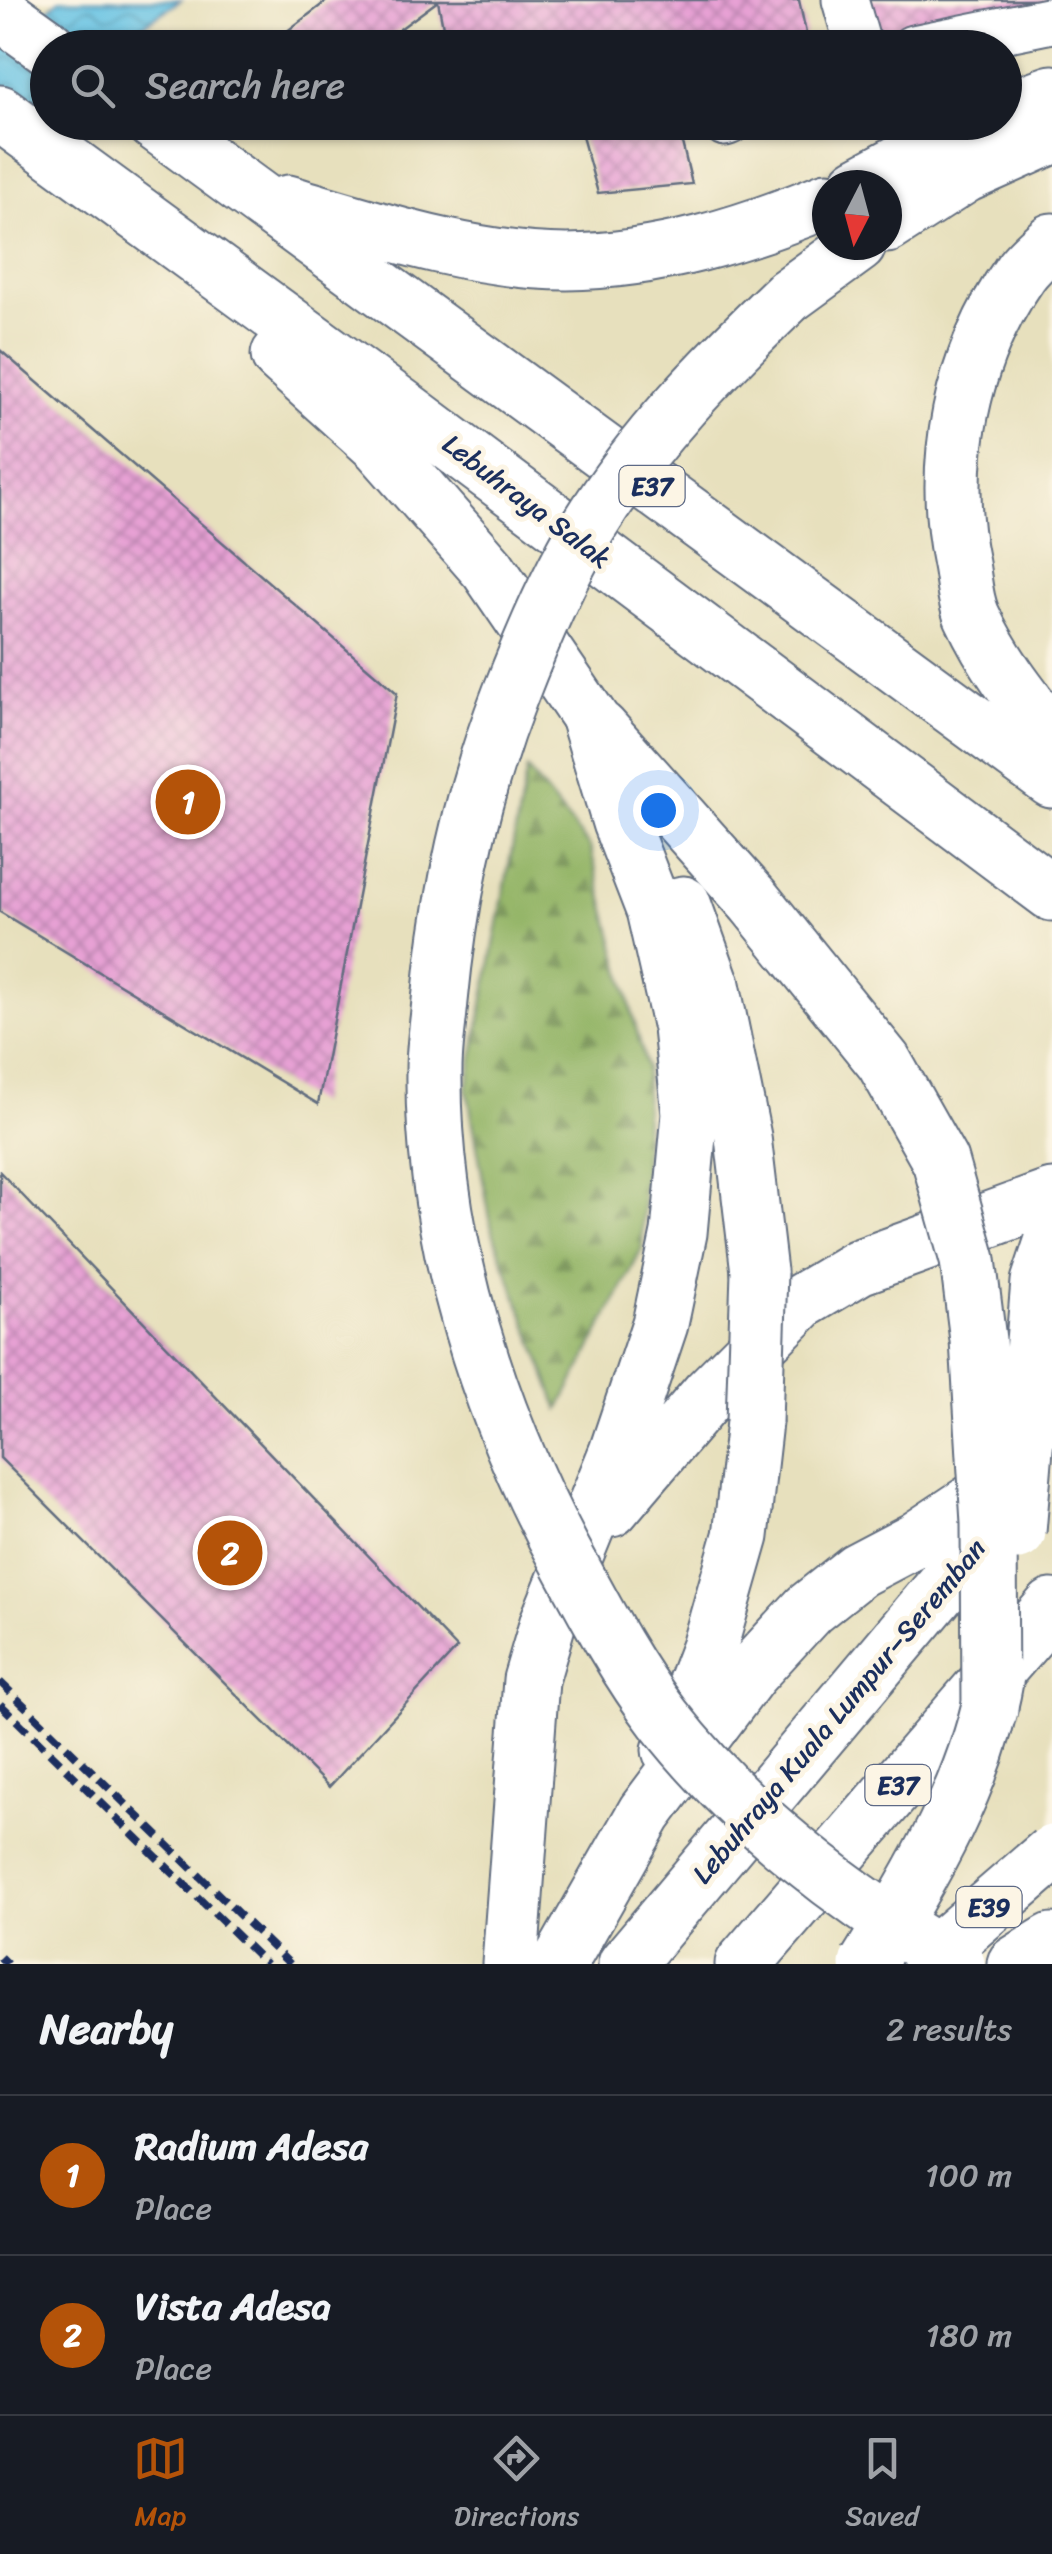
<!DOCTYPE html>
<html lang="en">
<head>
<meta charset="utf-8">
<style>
	:root { --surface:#171b24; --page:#242831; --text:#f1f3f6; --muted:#9ea1a6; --line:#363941; --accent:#b45309 }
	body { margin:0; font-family:Sriracha,sans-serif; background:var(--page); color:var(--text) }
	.compass { position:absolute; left:812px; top:170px; width:90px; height:90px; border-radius:50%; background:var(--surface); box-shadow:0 2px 8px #0004; rotate:186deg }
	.you { position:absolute; left:658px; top:810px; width:35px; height:35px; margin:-25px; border:8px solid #fff; border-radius:50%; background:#1a73e8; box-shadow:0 0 0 15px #1a73e833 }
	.badge { display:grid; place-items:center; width:65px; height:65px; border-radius:50%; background:var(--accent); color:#fff; font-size:32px; font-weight:700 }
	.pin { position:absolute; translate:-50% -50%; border:5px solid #fff; box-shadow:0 2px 10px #0006 }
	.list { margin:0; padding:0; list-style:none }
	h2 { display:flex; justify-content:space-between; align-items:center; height:130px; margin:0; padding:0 40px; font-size:42px }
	h2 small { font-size:32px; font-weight:400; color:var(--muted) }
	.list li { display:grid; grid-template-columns:65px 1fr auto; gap:30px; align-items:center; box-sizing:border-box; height:160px; padding:0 40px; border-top:2px solid var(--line) }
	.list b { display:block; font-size:38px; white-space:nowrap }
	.list p { margin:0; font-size:32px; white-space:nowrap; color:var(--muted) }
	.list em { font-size:32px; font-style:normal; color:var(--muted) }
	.icon { flex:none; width:55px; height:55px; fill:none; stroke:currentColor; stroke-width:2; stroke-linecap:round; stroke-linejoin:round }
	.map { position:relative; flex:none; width:1052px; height:1964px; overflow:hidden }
	.search { position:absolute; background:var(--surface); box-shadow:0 2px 8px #0004; left:30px; right:30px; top:30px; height:110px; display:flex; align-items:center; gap:25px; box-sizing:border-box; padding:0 35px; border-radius:55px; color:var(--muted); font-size:38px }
	.sheet { height:450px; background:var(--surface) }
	nav { display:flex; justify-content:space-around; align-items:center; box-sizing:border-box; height:140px; border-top:2px solid var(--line); background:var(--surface); font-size:28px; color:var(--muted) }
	nav a { display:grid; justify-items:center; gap:5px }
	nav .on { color:var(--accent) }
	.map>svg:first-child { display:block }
	.forest { fill:url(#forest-firs); stroke:#587264; stroke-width:2.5 }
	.water { fill:url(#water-waves); stroke:#4079a1; stroke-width:2.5 }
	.building { fill:url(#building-cross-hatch) }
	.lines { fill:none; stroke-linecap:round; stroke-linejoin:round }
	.minor-casing { stroke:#626d7f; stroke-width:49 }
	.highway-casing { stroke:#626d7f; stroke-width:59 }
	.minor { stroke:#fff; stroke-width:45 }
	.highway { stroke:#fff; stroke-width:55 }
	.rail { stroke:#1b2f5e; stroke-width:8; stroke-dasharray:15 8; stroke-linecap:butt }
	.highway-bridge-casing { stroke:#626d7f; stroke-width:59; stroke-linecap:butt }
	.highway-bridge { stroke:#fff; stroke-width:55 }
	.labels { text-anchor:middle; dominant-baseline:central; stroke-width:10; stroke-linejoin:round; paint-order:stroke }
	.shield { fill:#fcf5e5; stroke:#5e6a86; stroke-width:2.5 }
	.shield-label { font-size:25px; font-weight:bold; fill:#1b2f5e }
	.street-label { font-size:28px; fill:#1b2f5e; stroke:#fcf5e5 }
</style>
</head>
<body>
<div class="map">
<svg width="1052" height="1964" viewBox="0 0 1052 1964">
	<defs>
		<pattern id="forest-firs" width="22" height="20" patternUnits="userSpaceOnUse" patternTransform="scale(2.5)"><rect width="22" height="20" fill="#95b669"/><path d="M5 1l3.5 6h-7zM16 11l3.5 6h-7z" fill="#79945a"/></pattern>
		<pattern id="water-waves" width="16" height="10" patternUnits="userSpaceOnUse" patternTransform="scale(2.5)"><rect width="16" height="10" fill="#66c3e4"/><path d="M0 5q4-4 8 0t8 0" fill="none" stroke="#539fbc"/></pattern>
		<pattern id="building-cross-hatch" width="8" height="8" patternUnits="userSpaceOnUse" patternTransform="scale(2.5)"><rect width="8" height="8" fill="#e7a1d4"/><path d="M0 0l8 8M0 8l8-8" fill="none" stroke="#ba84af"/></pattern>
	</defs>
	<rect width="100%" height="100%" fill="#fcf5e5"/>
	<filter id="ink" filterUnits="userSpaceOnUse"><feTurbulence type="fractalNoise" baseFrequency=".01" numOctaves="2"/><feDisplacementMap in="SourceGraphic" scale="20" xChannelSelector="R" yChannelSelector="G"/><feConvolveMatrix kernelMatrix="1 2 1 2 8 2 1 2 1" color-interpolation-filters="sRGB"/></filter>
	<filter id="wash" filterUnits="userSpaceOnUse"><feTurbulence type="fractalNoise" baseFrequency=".0048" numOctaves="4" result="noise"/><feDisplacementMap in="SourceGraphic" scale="40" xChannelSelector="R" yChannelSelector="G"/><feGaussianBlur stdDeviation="2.25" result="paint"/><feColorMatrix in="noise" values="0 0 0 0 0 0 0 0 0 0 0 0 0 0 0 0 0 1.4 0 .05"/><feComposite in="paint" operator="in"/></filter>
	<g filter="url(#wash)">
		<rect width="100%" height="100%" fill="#e7e0bd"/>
		<polygon class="forest" points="527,769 590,847 646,1067 642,1249 559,1410 492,1230 467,1089"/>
		<polygon class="water" points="59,0 181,0 110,47 48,48 47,97 0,135 0,47"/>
		<g id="blocks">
			<g class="building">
				<polygon points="328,0 799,0 806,33 797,48 447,48 438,1 374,48 265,48"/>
				<polygon points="858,0 1052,0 1052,5 889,38 863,21"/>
				<polygon points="578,122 677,122 692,184 598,193"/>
				<polygon points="0,350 397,693 318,1104 0,912"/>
				<polygon points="0,1172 457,1648 329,1787 0,1458"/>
			</g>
		</g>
	</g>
	<g filter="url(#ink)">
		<use href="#blocks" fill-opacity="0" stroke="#626d7f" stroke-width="2.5"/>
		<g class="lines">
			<defs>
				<g id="minor">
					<polyline points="845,0 859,48"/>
					<polyline points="913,48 1052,20"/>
					<polyline points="725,123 728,122"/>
				</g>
				<g id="highway">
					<polyline points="0,12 50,48"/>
					<polyline points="1004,110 1052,93"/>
					<polyline points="0,113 406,410 1052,893"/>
					<polyline points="154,122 1052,780"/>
					<polyline points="858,185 975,122"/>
					<path d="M288 203C375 229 476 262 567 262 658 261 744 234 827 200"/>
					<polyline points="887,225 965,175 1052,136"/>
					<path d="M1052 241C1041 251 1028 261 1020 273 961 357 940 464 961 564 964 580 965 600 972 616 992 660 1022 698 1052 736"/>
					<polyline points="788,296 858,245"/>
					<polyline points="279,355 380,446 488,569 609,746"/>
					<polyline points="600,729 753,900"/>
					<polyline points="683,904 712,985 743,1137 759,1272"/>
					<polyline points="611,1509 709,1394 802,1301 859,1267 1052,1197"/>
					<polyline points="670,1750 709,1648 741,1536 754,1422"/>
					<polyline points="510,1964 531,1680 548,1622 617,1452 660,1324 679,1233 690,1114 681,1028 654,910 620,822 588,716"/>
					<polyline points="559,1964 645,1813 750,1673 809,1609 858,1570 917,1539 1022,1469"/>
					<polyline points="626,1964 1011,1506"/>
					<polyline points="743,1964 1052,1607"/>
					<polyline points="1015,1964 1052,1941"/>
				</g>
			</defs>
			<use href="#minor" class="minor-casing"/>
			<use href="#highway" class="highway-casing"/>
			<use href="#minor" class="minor"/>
			<use href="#highway" class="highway"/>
			<g class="rail">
				<polyline points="0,1682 290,1964"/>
				<polyline points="0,1704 266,1964"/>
				<polyline points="0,1957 7,1964"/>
			</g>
			<defs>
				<g id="highway-bridge">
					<path d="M788 296C715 366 643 439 589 526 557 579 532 638 510 695 471 795 450 895 440 1001 438 1024 434 1047 434 1070 432 1242 490 1419 572 1568 600 1620 628 1672 664 1719 741 1818 849 1901 957 1964"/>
					<polyline points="753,900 884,1062 940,1161 968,1260 978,1340 989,1523 990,1710"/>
					<polyline points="754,1422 759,1272"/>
					<polyline points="1018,1532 1039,1282 1052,1243"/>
					<path d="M867 1964C923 1873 978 1782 996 1676"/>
					<polyline points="930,1964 950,1941 1052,1853"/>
				</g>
			</defs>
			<use href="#highway-bridge" class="highway-bridge-casing"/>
			<use href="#highway-bridge" class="highway-bridge"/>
		</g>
	</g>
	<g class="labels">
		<g class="shield">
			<rect x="619.5" y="466" width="65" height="40" rx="8"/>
			<rect x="865.5" y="1765" width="65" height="40" rx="8"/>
			<rect x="956.5" y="1887" width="65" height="40" rx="8"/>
		</g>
		<g class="shield-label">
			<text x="652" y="486">E37</text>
			<text x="898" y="1785">E37</text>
			<text x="989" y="1907">E39</text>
		</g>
		<g class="street-label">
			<text transform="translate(527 501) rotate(37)">Lebuhraya Salak</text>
			<text transform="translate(839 1711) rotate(-50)">Lebuhraya Kuala Lumpur–Seremban</text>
		</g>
	</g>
</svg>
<svg class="compass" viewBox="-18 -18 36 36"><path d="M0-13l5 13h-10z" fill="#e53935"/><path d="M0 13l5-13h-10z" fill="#9ea1a6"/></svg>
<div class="you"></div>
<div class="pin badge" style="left:188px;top:802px">1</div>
<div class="pin badge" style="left:230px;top:1553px">2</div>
<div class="search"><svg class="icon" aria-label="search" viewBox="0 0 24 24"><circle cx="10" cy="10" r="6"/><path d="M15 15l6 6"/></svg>Search here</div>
</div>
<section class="sheet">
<h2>Nearby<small>2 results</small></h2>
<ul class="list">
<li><span class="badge">1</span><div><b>Radium Adesa</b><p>Place</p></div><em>100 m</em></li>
<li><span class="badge">2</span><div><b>Vista Adesa</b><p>Place</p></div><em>180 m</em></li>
</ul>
</section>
<nav>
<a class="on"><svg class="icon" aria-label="map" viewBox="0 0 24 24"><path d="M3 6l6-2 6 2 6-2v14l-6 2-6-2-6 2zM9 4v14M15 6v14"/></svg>Map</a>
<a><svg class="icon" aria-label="directions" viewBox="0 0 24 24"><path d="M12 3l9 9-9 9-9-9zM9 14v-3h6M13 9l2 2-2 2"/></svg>Directions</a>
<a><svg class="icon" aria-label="saved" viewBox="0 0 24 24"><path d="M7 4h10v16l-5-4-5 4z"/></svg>Saved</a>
</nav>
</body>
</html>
